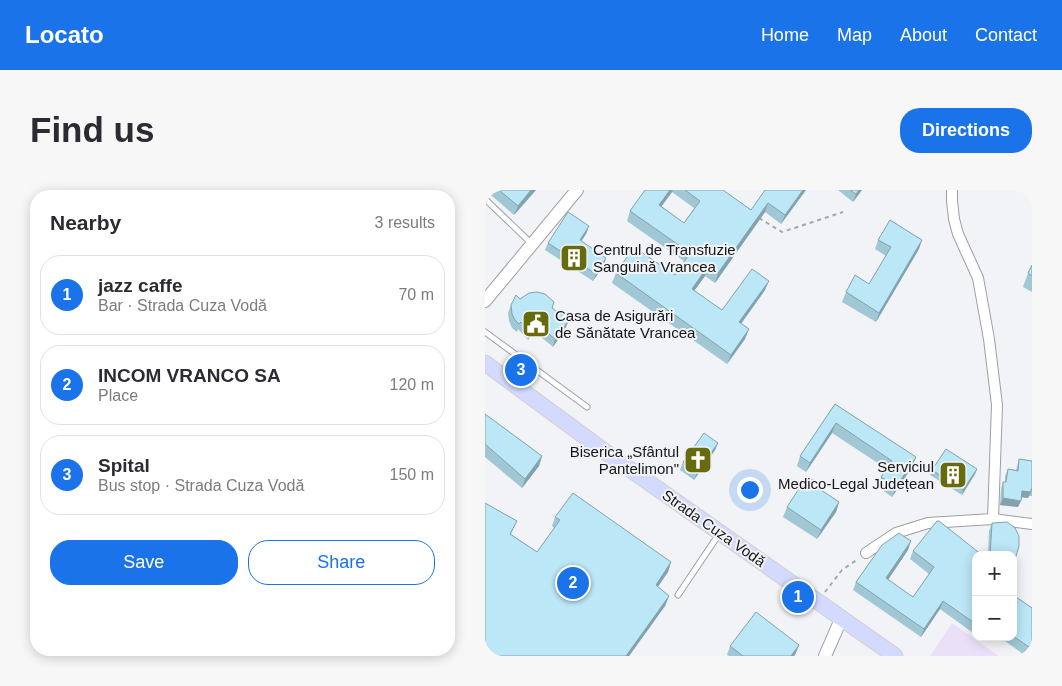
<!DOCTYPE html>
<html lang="en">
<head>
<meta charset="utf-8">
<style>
	:root { --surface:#fff; --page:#f7f7f7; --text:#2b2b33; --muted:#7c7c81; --line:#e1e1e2; --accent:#1a73e8 }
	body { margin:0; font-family:Helvetica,sans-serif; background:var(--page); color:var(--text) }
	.controls { position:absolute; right:15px; bottom:15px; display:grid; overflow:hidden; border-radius:10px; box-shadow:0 2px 12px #0003 }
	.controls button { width:45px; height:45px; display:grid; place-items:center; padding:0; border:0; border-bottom:1px solid var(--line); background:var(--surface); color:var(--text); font:25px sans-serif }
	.you { position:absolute; left:264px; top:299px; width:18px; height:18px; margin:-12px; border:4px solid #fff; border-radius:50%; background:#1a73e8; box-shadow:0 0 0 8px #1a73e833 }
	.badge { display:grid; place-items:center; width:32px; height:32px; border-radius:50%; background:var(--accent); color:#fff; font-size:16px; font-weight:700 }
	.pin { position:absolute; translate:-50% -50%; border:2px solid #fff; box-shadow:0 1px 5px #0006 }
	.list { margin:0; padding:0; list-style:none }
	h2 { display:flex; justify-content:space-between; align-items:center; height:65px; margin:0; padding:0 20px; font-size:21px }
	h2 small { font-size:16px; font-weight:400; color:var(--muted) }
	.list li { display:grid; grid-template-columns:32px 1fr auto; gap:15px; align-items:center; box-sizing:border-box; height:80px; margin:0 10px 10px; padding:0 10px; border:1px solid var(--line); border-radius:20px }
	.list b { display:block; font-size:19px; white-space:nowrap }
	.list p { margin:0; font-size:16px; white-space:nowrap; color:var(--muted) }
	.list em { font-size:16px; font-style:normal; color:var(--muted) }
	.actions { display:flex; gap:10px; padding:15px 20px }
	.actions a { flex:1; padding:11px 0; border:1px solid var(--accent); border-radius:20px; text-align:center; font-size:18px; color:var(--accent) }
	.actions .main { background:var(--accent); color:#fff }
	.map { position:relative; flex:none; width:547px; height:466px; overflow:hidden; border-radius:20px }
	header { display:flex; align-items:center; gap:30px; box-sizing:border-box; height:70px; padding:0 25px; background:var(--accent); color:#fff }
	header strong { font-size:24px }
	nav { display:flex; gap:28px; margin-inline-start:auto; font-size:18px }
	.intro { display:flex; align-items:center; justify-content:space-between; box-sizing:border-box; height:120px; padding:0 30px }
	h1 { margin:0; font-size:35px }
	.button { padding:12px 22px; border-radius:20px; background:var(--accent); color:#fff; font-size:18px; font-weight:700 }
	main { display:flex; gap:30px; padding:0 30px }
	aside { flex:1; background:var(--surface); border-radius:20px; box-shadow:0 2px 12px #0003 }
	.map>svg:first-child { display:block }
	.green { fill:#eae0f7 }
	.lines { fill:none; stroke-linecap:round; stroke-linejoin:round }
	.service-casing { stroke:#9d9fa2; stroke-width:7 }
	.minor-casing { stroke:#9d9fa2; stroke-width:12 }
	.tertiary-casing { stroke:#9d9fa2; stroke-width:14 }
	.primary-casing { stroke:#d0d0d0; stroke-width:17 }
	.path { stroke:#a6a8aa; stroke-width:2; stroke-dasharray:4 4; stroke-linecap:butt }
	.service { stroke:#fff; stroke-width:5 }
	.minor { stroke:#fff; stroke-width:10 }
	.tertiary { stroke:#fff; stroke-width:12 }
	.primary { stroke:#d4dafe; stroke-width:15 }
	.wall { fill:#a1c7d4; fill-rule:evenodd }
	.shaded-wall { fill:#83a2ad }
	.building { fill:#bbe7f7; stroke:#83a2ad }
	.labels { text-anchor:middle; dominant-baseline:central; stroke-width:4; stroke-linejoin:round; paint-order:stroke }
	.poi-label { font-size:15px; fill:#141516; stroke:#f1f3f6; text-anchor:start }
	.street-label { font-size:15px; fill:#141516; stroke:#f1f3f6 }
</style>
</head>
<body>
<header>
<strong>Locato</strong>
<nav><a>Home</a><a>Map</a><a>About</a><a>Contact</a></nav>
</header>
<div class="intro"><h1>Find us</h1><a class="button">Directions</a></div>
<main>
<aside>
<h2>Nearby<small>3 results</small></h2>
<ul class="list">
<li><span class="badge">1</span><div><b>jazz caffe</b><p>Bar · Strada Cuza Vodă</p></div><em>70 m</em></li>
<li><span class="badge">2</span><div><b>INCOM VRANCO SA</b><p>Place</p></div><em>120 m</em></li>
<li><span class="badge">3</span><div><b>Spital</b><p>Bus stop · Strada Cuza Vodă</p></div><em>150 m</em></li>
</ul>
<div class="actions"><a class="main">Save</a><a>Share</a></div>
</aside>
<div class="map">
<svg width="547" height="466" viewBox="0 0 547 466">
	<rect width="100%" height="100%" fill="#f1f3f6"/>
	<polygon class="green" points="467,433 514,466 445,466"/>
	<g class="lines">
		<defs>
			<g id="service">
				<polyline points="0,9 46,53"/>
				<polyline points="0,142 102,217"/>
				<polyline points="193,405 234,344"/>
			</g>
			<g id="minor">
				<polyline points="467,0 467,11 469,29 473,44 493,88 504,149 512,215 508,329"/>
				<polyline points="381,363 411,343 443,333 508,329 547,334"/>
			</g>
			<g id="tertiary">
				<polyline points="0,111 92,0"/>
				<polyline points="340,466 357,427"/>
			</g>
			<polyline id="primary" points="0,173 122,263 410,466"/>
		</defs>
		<use href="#service" class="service-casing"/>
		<use href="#minor" class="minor-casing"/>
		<use href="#tertiary" class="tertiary-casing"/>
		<use href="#primary" class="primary-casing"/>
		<g class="path">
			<polyline points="274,28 297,42 358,22"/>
			<polyline points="340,402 357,380 373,369"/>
		</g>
		<use href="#service" class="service"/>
		<use href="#minor" class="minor"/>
		<use href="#tertiary" class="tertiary"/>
		<use href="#primary" class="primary"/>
	</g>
	<g class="wall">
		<polygon points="0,0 51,0 29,25"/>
		<path d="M160 0H238L266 20 280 0H321L296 34 280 22 230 93 220 86 209 101 237 120 280 100 256 134 260 149 242 174 127 93 131 83 190 85 199 71 142 31 145 21ZM187 2 209 18 199 33 176 16Z"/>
		<polygon points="353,0 377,0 368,12"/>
		<polygon points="104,36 101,44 96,51 119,75 108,91 60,60 63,53"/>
		<polygon points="393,50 434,59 391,132 357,112 361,102 384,94 401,66 390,59"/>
		<polygon points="547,75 547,102 538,97 543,83"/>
		<polygon points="35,109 67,118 81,137 68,157 49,141 43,150 33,139 32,142 27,138 24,131 23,123 26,115"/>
		<polygon points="350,214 431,267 427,277 407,307 393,297 396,287 402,279 347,243 321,282 312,276 315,266"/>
		<polygon points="0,224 57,266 54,276 37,298 0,267"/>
		<polygon points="233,253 230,260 209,290 195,280 198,272"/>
		<polygon points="534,269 547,271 547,306 544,306 543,308 536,307 533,317 515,315 516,299 518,292 520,292 520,286 523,279 531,280"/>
		<polygon points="492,279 490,284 477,305 445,285 447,280"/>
		<polygon points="333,291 331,297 354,312 351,322 332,349 298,327 302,317"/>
		<polygon points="0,313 28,340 26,344 52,362 69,338 67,336 70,327 186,372 183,382 173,397 184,406 180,416 144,466 0,466"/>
		<polygon points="507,333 528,365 503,365 504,341"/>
		<polygon points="423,360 403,390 428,407 444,384 425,369 428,361 491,365 491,445 455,419 436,447 368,400 371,392"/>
		<polygon points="528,405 547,418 547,466 541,466 514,447 528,447"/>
		<polygon points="245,456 311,463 309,466 244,466 242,465"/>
	</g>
	<g class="shaded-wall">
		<polygon points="46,0 51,0 29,25 33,16"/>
		<polygon points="185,0 188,0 187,2 171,24 174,15"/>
		<polygon points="318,0 321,0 296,34 300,25"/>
		<polygon points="374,0 377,0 368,12 371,4"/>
		<polygon points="283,13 280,22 230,93 233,83"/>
		<polygon points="104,36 101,44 92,58 95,50"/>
		<polygon points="437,50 434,59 391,132 394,123"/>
		<polygon points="121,68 119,75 108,91 111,84"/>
		<polygon points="223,76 220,86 204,108 207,99"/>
		<polygon points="284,91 280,100 250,142 254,132"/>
		<polygon points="84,130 81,137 68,157 70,149"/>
		<polygon points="51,134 49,141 43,150 46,142"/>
		<polygon points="264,139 260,149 242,174 246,165"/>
		<polygon points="351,233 347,243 321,282 325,273"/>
		<polygon points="233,253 230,260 209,290 212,283"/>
		<polygon points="57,266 54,276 37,298 40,289"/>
		<polygon points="431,267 427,277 407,307 411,297"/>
		<polygon points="492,279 490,284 477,305 478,300"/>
		<polygon points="537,301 546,302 543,308 534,307"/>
		<polygon points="518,308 536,311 533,317 515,315"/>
		<polygon points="354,312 351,322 332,349 336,340"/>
		<polygon points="426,351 423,360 398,397 401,388"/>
		<polygon points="186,372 183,382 167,405 171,395"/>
		<polygon points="184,406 180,416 144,466 141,466"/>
		<polygon points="458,411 455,419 436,447 439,439"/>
		<polygon points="314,455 311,463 309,466 306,466"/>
	</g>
	<g class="building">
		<polygon points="14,0 46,0 33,16"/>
		<polygon points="160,0 185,0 174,15 199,33 215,11 200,0 238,0 266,20 280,0 318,0 300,25 283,13 233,83 223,76 207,99 237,120 267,79 284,91 254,132 264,139 246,165 131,83 149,57 190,85 205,63 145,21"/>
		<polygon points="365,0 374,0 371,4"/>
		<polygon points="83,22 104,36 95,50 121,68 111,84 63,53"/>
		<polygon points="405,30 437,50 394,123 361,102 370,85 384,94 406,57 393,50"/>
		<polygon points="547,75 547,86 543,83"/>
		<polygon points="52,102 60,104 69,112 67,118 84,130 70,149 51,134 46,142 36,132 34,134 30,130 27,124 26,115 31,105 35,109 44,103"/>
		<polygon points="350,214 431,267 411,297 396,287 407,271 351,233 325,273 315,266"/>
		<polygon points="0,224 57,266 40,289 0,254"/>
		<polygon points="219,243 233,253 212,283 198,272"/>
		<polygon points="461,259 492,279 478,300 447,280"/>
		<polygon points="534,269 547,271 547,299 546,299 546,302 537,301 536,311 518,308 518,292 521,292 523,279 533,281"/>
		<polygon points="321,288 333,291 330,296 354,312 336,340 302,317"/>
		<polygon points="88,303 186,372 171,395 184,406 141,466 0,466 0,313 32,331 25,344 52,362 75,330 70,327"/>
		<polygon points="452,331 454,331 497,365 491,365 491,434 458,411 439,439 371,392 397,355 414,343 426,351 401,388 428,407 449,377 428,361"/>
		<polygon points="522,332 530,338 534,346 534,356 528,376 528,365 505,365 507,333"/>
		<polygon points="528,389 531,392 528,396"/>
		<polygon points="528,405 547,418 547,459 528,446"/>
		<polygon points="271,422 314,455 306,466 258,466 245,456"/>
	</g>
	<defs>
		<symbol id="building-square" viewBox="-11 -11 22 22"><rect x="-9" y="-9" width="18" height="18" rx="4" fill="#666b0d" stroke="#f1f3f6"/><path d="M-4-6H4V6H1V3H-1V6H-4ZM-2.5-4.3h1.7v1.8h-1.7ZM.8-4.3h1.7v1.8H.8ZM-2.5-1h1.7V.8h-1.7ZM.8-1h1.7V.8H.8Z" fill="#fff"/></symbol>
		<symbol id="civic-square" viewBox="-11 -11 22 22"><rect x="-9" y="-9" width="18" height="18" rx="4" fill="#666b0d" stroke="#f1f3f6"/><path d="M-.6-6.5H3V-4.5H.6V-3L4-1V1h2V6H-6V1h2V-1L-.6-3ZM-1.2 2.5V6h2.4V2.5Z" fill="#fff"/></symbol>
		<symbol id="church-square" viewBox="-11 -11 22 22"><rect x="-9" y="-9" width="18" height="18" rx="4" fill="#666b0d" stroke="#f1f3f6"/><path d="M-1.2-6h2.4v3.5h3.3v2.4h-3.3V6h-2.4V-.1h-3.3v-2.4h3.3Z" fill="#fff"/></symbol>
	</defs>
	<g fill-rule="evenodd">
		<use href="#building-square" x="73" y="52" width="32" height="32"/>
		<use href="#civic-square" x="35" y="118" width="32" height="32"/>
		<use href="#church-square" x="197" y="254" width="32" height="32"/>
		<use href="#building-square" x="452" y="269" width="32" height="32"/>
	</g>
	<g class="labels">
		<g class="poi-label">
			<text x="108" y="59">Centrul de Transfuzie<tspan x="108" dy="17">Sanguină Vrancea</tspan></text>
			<text x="70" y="125">Casa de Asigurări<tspan x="70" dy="17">de Sănătate Vrancea</tspan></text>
			<text x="194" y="261" text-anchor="end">Biserica „Sfântul<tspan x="194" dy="17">Pantelimon"</tspan></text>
			<text x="449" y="276" text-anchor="end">Serviciul<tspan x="449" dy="17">Medico-Legal Județean</tspan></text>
		</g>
		<g class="street-label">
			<text transform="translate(229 338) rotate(35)">Strada Cuza Vodă</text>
		</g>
	</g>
</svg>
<div class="controls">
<button>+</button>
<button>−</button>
</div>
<div class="you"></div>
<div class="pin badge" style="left:313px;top:407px">1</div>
<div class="pin badge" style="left:88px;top:393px">2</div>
<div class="pin badge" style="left:36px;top:180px">3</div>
</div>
</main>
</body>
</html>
